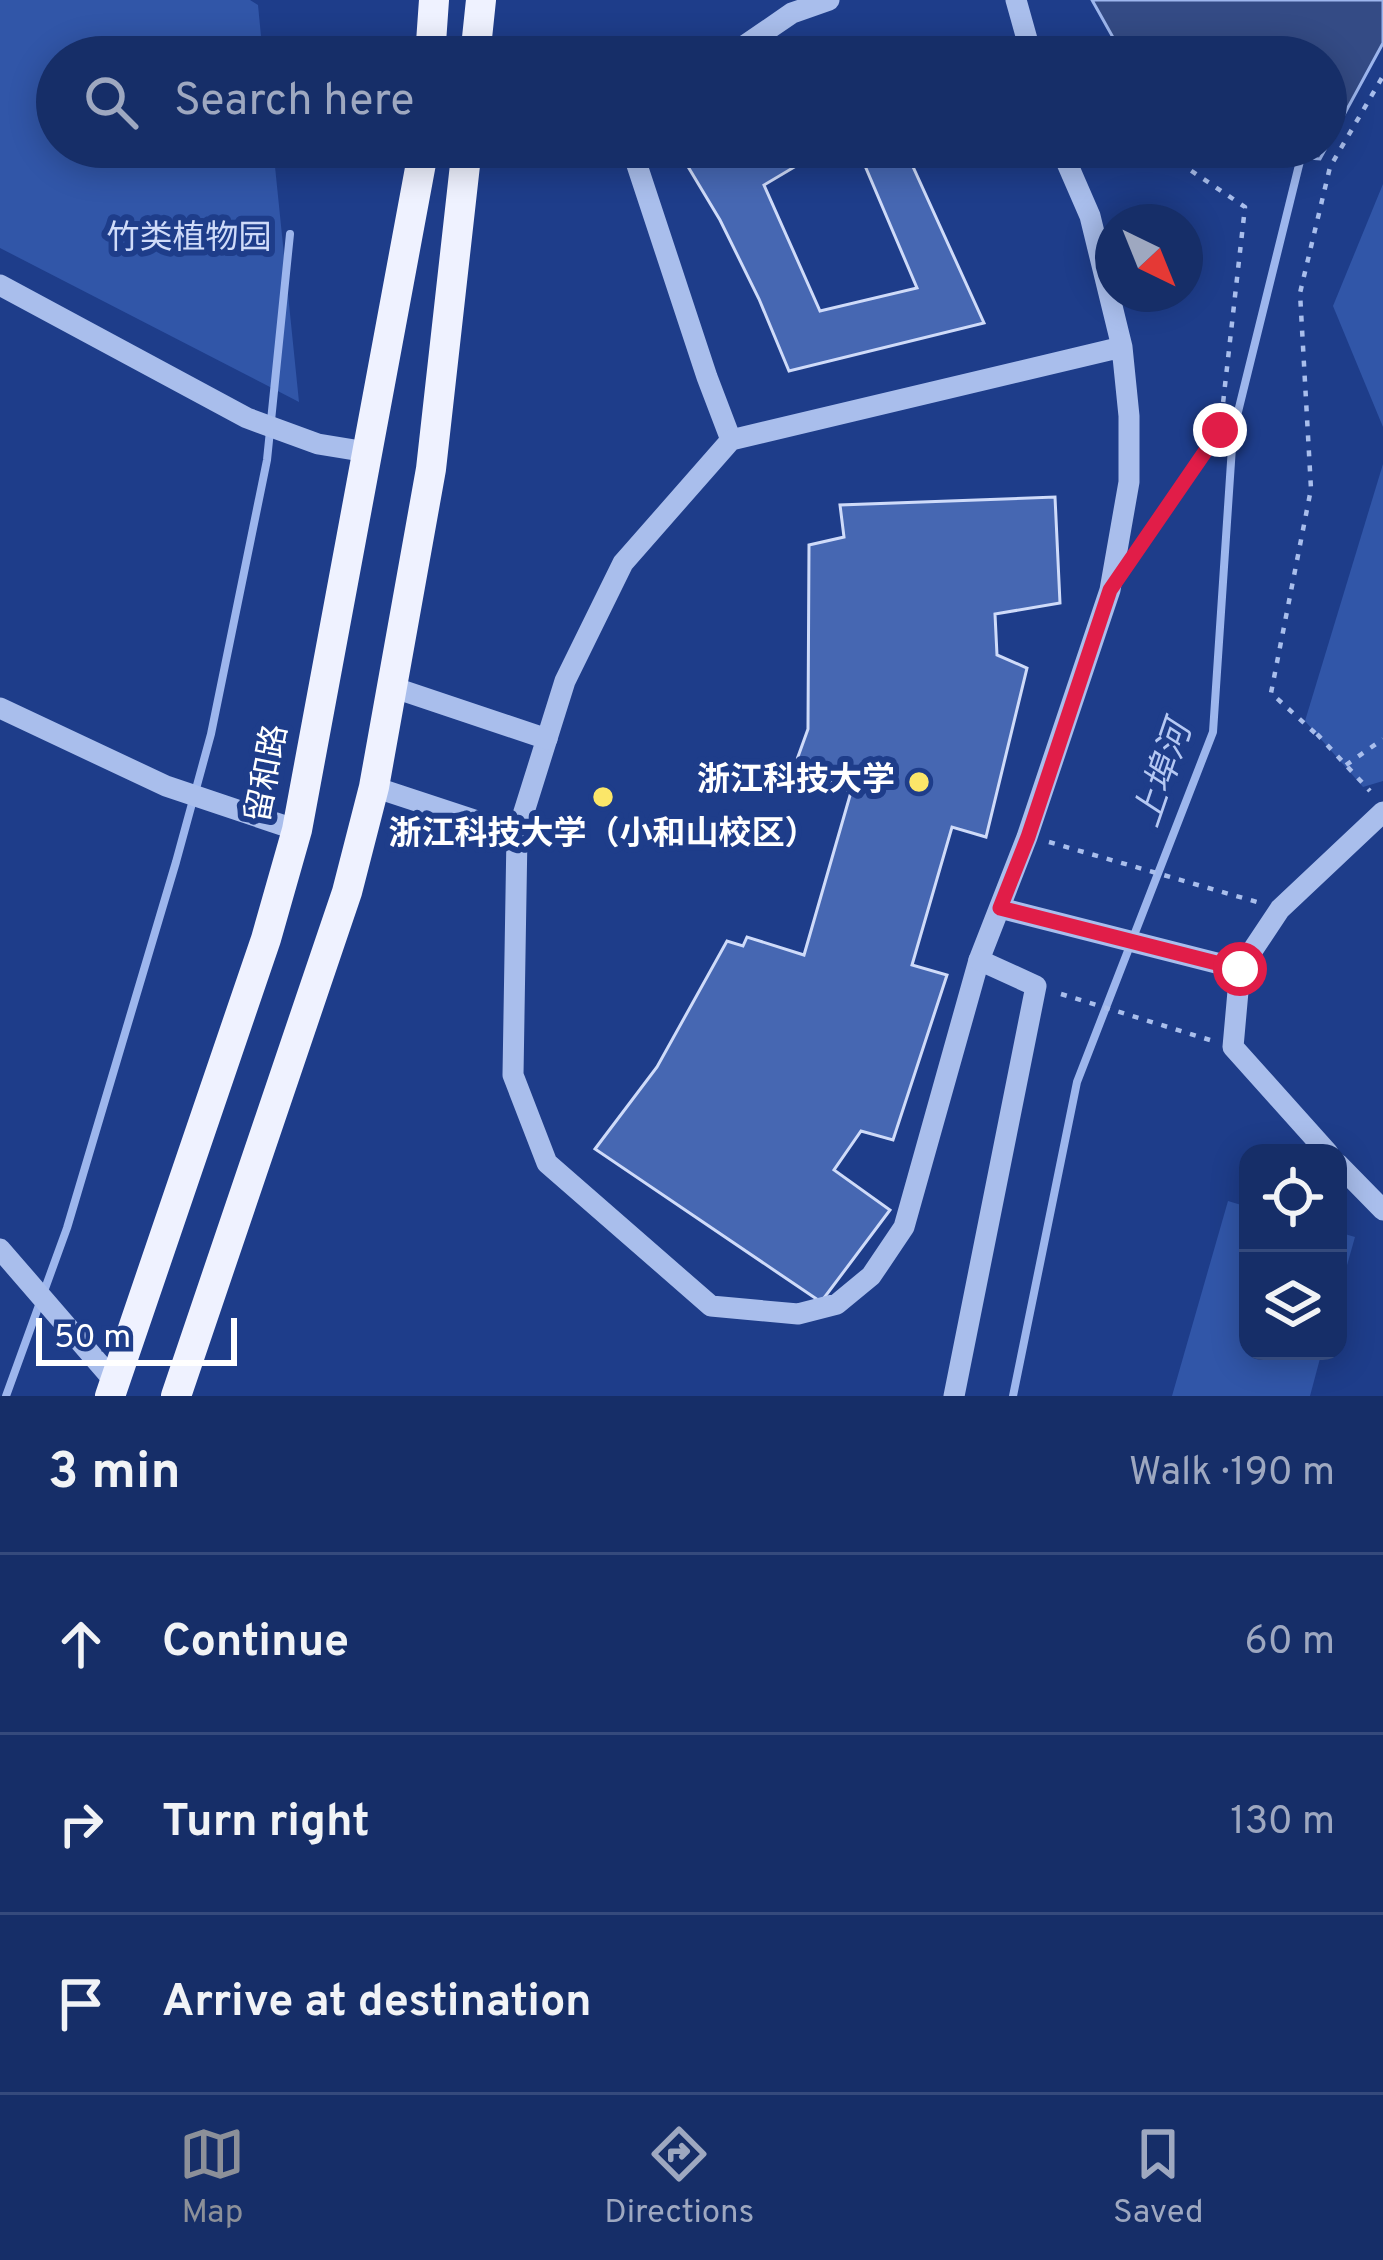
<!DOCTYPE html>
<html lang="en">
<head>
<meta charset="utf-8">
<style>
	:root { --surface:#162e68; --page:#233a71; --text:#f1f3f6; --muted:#9ea8c0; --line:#354a7c; --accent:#8c9099 }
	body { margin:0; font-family:Overpass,"Noto Sans SC",sans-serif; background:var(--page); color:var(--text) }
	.controls { position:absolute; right:36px; bottom:36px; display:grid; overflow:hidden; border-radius:24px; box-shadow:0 6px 30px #0003 }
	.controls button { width:108px; height:108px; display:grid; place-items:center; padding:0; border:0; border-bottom:3px solid var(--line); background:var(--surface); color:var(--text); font:60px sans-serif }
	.compass { position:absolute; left:1095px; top:204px; width:108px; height:108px; border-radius:50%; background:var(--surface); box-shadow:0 6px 30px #0003; rotate:137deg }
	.scale { position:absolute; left:36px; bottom:30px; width:201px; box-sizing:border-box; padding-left:12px; border:6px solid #fff; border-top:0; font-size:33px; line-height:42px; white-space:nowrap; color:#fff; -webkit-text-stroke:9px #1e3d8a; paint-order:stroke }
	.stop { position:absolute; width:36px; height:36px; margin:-27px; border:9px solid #e11d48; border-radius:50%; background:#fff }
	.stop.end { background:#e11d48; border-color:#fff; box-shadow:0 3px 12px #0008 }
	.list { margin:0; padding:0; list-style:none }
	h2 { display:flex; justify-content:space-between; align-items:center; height:156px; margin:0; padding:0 48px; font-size:51px }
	h2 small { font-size:39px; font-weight:400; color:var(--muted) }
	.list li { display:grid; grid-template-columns:78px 1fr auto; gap:36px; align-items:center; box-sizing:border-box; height:180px; padding:0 48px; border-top:3px solid var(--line) }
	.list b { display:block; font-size:45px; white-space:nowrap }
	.list em { font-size:39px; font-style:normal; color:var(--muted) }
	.icon { flex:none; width:66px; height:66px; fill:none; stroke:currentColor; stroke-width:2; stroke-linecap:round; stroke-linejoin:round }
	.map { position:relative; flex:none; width:1383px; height:1396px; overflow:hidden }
	.search { position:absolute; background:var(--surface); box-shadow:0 6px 30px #0003; left:36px; right:36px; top:36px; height:132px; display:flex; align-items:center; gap:30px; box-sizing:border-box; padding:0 42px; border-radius:66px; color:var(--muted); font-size:45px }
	.sheet { height:696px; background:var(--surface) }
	nav { display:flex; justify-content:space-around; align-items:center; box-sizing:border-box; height:168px; border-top:3px solid var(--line); background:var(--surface); font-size:33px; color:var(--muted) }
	nav a { display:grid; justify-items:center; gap:6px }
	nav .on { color:var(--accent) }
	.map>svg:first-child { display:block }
	.green { fill:#3156a8 }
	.water { fill:#344b85; stroke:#9db6ed; stroke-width:3 }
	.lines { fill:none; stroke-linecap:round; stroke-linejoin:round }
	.stream { stroke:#9db6ed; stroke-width:8 }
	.building { fill:#4667b2; stroke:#cfdbf9; stroke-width:3 }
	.path { stroke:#a9beec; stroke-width:4.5; stroke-dasharray:6 9; stroke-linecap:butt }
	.minor { stroke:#a9beec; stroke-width:21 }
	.major { stroke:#eff2ff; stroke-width:30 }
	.route { stroke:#e11d48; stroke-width:15 }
	.poi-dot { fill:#fbe669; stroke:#1e3d8a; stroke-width:4.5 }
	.labels { text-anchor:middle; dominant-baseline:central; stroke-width:12; stroke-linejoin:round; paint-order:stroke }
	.park-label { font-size:33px; fill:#cfdbf9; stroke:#1e3d8a }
	.street-label { font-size:33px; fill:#fff; stroke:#1e3d8a }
	.poi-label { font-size:33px; font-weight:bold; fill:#fff; stroke:#1e3d8a; text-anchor:end }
	.water-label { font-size:36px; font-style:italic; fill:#b5c8f3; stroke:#1e3d8a }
</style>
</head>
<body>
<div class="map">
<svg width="1383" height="1396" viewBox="0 0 1383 1396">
	<rect width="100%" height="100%" fill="#1e3d8a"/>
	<g class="green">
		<polygon points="0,0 250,0 258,5 263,57 57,57 57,147 273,147 299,402 0,248"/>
		<polygon points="1383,184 1383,427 1333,306"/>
		<polygon points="1383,464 1383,781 1363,787 1305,721"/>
		<polygon points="1228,1201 1248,1207 1248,1351 1322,1351 1310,1396 1172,1396"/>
		<polygon points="1338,1232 1355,1237 1338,1297"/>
	</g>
	<polygon class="water" points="1092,0 1383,0 1383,43 1320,159 1174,148 1326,147 1326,57 1124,57"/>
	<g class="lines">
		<g class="stream">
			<polyline points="6,1396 67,1228 176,862 211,734 267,460 290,234"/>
			<polyline points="1013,1396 1077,1082 1213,732 1233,432 1301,157"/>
		</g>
	</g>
	<g class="building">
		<polygon points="716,147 828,147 764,185 820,311 917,288 857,147 904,147 984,323 789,371 759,299 720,220 687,165"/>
		<polygon points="1055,497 1060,603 995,614 997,655 1027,668 986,837 952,827 912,965 947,975 893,1140 861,1131 834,1170 890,1210 821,1302 595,1149 657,1067 727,941 743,946 747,937 804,955 851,792 795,765 808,729 809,545 844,537 840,505"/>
	</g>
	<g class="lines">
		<g class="path">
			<polyline points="1143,543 1220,430 1245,207 1156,147"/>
			<polyline points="1315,733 1271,693 1311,489 1300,293 1330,167 1383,76"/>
			<polyline points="1317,734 1370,791"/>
			<polyline points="1346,765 1383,739"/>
			<polyline points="1049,842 1257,902"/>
			<polyline points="1061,994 1210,1040"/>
		</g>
		<g class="minor">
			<polyline points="1016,0 1032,57"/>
			<polyline points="728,57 792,13 829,0"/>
			<polyline points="631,147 707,377 731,440"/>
			<polyline points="1060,147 1090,216 1122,347 1129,416 1129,482 1110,590 1027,837 979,960 904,1227 871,1276 837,1304 798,1314 711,1306 547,1163 513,1075 517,834 565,681 623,563 731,440 1122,347"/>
			<polyline points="0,285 247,418 318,444 367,452"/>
			<polyline points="392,687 547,739"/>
			<polyline points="0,708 166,786 297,830"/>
			<polyline points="374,787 517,834"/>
			<polyline points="1000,908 1240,969"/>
			<polyline points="1328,1153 1233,1047 1240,969 1280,909 1383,812"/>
			<polyline points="1338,1164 1383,1210"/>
			<polyline points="0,1249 115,1382"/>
			<polyline points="954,1396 1036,986 979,960"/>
		</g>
		<g class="major">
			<polyline points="430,57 434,0"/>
			<polyline points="475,57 481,0"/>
			<polyline points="110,1396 266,939 297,830 424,147"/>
			<polyline points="176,1396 347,892 374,787 431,469 467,147"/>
		</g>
	</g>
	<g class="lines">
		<polyline class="route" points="1220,430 1110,590 1028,837 1000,908 1240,969"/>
	</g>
	<g class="poi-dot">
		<circle cx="919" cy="782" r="12"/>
		<circle cx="603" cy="797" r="12"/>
	</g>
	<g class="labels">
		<g class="park-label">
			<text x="189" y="240">竹类植物园</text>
		</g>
		<g class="street-label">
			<text transform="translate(269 774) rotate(-79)">留和路</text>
		</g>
		<g class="poi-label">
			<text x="895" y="782">浙江科技大学</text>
			<text x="603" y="836" text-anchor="middle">浙江科技大学（小和山校区）</text>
		</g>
		<g class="water-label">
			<text transform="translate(1165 775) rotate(-71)">上埠河</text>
		</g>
	</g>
</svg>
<div class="controls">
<button><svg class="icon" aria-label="locate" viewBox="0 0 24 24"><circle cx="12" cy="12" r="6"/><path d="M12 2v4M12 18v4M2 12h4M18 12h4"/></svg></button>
<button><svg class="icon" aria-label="layers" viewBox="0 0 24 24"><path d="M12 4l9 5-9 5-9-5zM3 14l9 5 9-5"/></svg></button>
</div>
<svg class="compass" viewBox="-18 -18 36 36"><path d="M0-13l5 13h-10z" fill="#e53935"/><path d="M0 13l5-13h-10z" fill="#9ea8c0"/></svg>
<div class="scale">50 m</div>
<div class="stop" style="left:1240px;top:969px"></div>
<div class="stop end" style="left:1220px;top:430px"></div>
<div class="search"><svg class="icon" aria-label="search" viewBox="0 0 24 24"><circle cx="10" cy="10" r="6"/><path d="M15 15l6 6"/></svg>Search here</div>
</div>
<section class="sheet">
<h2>3 min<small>Walk · 190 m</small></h2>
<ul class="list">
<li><svg class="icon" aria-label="ahead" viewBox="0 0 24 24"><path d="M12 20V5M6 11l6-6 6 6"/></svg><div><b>Continue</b></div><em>60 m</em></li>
<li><svg class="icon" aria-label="right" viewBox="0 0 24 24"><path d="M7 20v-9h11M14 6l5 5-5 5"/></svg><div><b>Turn right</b></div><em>130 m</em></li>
<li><svg class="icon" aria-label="arrive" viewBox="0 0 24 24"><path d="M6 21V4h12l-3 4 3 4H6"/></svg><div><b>Arrive at destination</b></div></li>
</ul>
</section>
<nav>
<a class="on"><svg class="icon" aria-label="map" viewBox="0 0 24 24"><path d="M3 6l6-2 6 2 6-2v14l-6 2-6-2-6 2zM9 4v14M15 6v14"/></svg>Map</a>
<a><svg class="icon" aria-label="directions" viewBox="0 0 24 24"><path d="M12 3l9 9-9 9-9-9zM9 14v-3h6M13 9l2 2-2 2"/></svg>Directions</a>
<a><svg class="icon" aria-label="saved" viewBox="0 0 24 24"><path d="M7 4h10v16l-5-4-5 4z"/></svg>Saved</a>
</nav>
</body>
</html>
